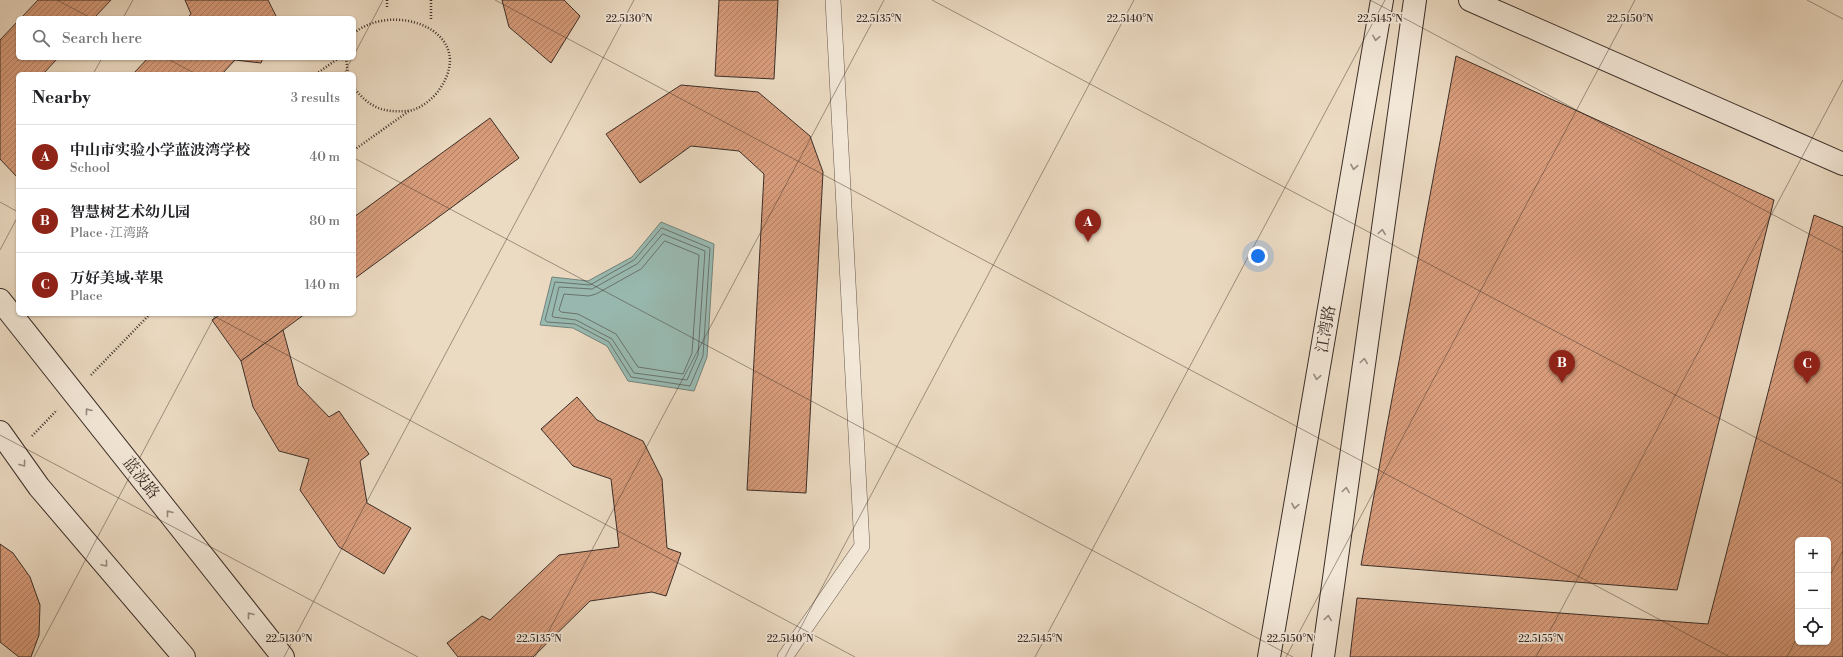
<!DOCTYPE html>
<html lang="en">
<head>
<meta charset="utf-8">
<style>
	:root { --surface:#fff; --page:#f6f6f6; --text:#202124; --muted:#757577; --line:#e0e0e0; --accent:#8f2418 }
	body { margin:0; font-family:"Libre Bodoni","Noto Serif SC",serif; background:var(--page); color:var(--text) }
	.controls { position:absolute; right:12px; bottom:12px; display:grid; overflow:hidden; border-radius:6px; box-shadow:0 1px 3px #0004 }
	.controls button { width:36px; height:36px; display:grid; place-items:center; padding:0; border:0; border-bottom:1px solid var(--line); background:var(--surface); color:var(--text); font:20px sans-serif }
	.you { position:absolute; left:1258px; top:256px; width:14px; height:14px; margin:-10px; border:3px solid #fff; border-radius:50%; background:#1a73e8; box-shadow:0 0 0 6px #1a73e833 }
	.badge { display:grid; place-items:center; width:26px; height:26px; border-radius:50%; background:var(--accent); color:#fff; font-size:13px; font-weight:700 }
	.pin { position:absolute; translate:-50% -33px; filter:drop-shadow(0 1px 2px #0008) }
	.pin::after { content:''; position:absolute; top:21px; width:14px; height:12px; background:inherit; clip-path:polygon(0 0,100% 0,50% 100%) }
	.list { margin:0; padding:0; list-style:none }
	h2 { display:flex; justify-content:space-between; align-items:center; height:52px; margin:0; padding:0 16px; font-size:17px }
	h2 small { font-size:13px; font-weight:400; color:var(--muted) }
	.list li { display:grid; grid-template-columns:26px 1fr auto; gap:12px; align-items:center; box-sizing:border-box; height:64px; padding:0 16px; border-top:1px solid var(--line) }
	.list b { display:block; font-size:15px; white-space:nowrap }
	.list p { margin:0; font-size:13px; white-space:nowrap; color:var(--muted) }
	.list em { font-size:13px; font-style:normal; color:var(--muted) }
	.icon { flex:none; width:22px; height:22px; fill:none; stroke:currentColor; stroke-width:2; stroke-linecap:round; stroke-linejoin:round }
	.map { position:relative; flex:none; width:1843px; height:657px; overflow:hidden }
	.search { position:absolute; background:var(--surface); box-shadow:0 1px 3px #0004; left:16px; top:16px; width:340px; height:44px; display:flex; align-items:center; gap:10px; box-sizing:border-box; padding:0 14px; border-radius:6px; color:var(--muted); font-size:15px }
	.panel { position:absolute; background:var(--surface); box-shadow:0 1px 3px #0004; left:16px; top:72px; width:340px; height:244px; border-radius:6px }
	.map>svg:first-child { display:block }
	.water { fill:#99bbb3; stroke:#73837b }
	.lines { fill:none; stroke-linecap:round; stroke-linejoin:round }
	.shore { stroke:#6a746e; stroke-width:1 }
	.building { fill:url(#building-hatch); stroke:#3b2e28; fill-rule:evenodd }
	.lane-casing { stroke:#67594f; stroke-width:16 }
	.secondary-casing { stroke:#3b2e28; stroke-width:24 }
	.path { stroke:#3b2e28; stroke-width:2.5; stroke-dasharray:1 2; stroke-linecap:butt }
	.lane { stroke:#f3e8d8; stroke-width:15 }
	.secondary { stroke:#f3e8d8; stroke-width:22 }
	.oneway { stroke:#978b80 }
	.ticks { fill:none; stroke:#3b2e28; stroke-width:1; stroke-opacity:0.45 }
	.labels { text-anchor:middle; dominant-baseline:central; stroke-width:3.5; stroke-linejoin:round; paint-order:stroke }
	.street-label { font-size:16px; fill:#3b2e28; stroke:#f3e8d8 }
	.ticks-label { font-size:10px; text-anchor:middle; fill:#3b2e28; stroke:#f3e8d8; stroke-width:3.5; stroke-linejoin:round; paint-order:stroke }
</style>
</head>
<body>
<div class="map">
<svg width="1843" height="657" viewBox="0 0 1843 657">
	<defs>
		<pattern id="building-hatch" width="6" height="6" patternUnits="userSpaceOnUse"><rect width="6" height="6" fill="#d89c7b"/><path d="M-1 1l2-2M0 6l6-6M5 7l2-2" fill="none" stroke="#b08065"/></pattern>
	</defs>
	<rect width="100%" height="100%" fill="#ecdbc3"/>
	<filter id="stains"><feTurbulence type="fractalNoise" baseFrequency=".005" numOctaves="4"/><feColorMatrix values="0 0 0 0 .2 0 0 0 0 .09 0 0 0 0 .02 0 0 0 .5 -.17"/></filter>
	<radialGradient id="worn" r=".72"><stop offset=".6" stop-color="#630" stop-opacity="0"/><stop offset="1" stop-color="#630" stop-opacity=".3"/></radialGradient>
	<polygon class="water" points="661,222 714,244 707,357 694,391 628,381 607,346 573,328 540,325 552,277 588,281 632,257"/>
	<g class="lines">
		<g class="shore">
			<polygon points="662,228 710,248 703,356 690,386 631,377 609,342 575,324 547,322 545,320 555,282 590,285 634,260"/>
			<polygon points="663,234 705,251 698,355 687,380 634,373 612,339 576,320 553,317 552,316 559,287 592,289 637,264"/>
			<polygon points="665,241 699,255 692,353 683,374 638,367 616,334 578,314 561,312 559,310 564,294 589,296 596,294 641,269"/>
		</g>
	</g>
	<g class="building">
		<polygon points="38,0 111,0 94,18 21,18"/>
		<polygon points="185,0 268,0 277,18 187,18 191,14"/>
		<polygon points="502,0 564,0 580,16 551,63 509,27"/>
		<polygon points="719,0 778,0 774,79 715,76"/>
		<polygon points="18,21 18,58 58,58 43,74 18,74 18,178 0,159 0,40"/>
		<polygon points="1456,56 1774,200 1677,590 1361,565"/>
		<polygon points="148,58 263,58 261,63 235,60 222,74 133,74"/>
		<polygon points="681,85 758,92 810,136 823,172 806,493 747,490 764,174 739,151 691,146 640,183 606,134"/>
		<polygon points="490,118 519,158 354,279 354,217"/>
		<path d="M1814 215 1843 227V657H1350L1357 598 1708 624ZM1798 540H1828V642H1798Z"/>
		<polygon points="221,314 305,314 241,361 212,320"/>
		<polygon points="283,330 298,385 329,417 339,411 369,454 360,461 367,503 411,528 384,574 339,547 300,490 309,459 279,451 253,407 241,361"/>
		<polygon points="577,397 597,420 643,441 662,479 667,548 681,553 666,596 652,592 590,601 533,657 458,657 447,643 482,616 490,620 559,555 619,547 611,479 573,466 541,429"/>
		<polygon points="0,544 13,553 30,577 40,605 39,635 31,657 19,657 0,642"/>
	</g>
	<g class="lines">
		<defs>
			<polyline id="lane" points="785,657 862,546 833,0"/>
			<g id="secondary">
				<polyline points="1470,0 1843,164"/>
				<polyline points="0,300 283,657"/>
				<polyline points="0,432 39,487 184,657"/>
				<polyline points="1269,657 1382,0"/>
				<polyline points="1323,657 1415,0"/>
			</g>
		</defs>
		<use href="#lane" class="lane-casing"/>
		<use href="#secondary" class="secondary-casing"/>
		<g class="path">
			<polyline points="387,0 387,8"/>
			<polyline points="431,19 431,0"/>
			<path d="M354 33C395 0 480 32 439 90 432 100 419 110 407 111 383 113 369 107 354 88"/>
			<polyline points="346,58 348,74"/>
			<polyline points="316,74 339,58"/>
			<polyline points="354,150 409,111"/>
			<polyline points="91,375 150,314"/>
			<polyline points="32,436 57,410"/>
		</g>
		<use href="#lane" class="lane"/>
		<use href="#secondary" class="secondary"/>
	</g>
	<defs><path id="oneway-chevron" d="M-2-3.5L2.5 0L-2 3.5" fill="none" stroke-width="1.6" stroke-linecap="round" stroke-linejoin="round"/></defs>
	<g class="oneway">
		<use href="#oneway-chevron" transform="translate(1376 38) rotate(100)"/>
		<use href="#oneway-chevron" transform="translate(1354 167) rotate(100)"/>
		<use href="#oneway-chevron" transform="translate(1382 232) rotate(-82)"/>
		<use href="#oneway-chevron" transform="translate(1364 361) rotate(-82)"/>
		<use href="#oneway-chevron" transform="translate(1317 377) rotate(100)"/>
		<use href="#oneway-chevron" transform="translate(88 411) rotate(-128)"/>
		<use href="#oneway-chevron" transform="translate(23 464) rotate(54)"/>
		<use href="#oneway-chevron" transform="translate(1346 490) rotate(-82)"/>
		<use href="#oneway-chevron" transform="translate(1295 506) rotate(100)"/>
		<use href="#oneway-chevron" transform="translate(169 513) rotate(-128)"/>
		<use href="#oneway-chevron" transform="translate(105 564) rotate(50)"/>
		<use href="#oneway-chevron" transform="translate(250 615) rotate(-128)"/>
		<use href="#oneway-chevron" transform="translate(1328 618) rotate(-82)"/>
	</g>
	<path class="ticks" d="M57 0 91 18M495 0 1730 657M932 0 1843 484M1370 0 1843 252M1807 0 1843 19M123 18 133 0M354 55 383 0M166 58 196 74M93 74 102 58M344 74 352 58M354 158 1293 657M0 202 18 212M0 250 18 216M210 314 855 657M0 435 418 657M1828 579 1843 551M34 657 216 314M284 657 634 0M535 657 884 0M785 657 1134 0M1035 657 1385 0M1286 657 1635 0M1536 657 1843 80M1787 657 1798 636"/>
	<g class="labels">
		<g class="street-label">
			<text transform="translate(1326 329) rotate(-80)">江湾路</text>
			<text transform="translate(141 478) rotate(52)">蓝波路</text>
		</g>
	</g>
	<g class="ticks-label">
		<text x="629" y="22">22.5130°N</text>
		<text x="879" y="22">22.5135°N</text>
		<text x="1130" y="22">22.5140°N</text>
		<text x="1380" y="22">22.5145°N</text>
		<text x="1630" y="22">22.5150°N</text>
		<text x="289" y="642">22.5130°N</text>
		<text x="539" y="642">22.5135°N</text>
		<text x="790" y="642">22.5140°N</text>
		<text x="1040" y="642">22.5145°N</text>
		<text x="1290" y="642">22.5150°N</text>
		<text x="1541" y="642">22.5155°N</text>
	</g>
	<rect width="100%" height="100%" filter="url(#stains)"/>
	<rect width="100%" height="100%" fill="url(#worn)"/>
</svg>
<div class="controls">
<button>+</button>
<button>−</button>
<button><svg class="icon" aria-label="locate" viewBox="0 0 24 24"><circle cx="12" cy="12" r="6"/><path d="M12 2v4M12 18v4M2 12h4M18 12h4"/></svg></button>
</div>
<div class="you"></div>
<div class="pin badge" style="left:1088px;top:242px">A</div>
<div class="pin badge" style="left:1562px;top:383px">B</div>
<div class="pin badge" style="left:1807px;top:384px">C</div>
<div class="search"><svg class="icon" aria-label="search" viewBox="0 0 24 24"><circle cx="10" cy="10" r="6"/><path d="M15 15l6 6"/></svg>Search here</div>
<section class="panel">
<h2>Nearby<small>3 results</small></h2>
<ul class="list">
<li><span class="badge">A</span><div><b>中山市实验小学蓝波湾学校</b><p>School</p></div><em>40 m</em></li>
<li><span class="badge">B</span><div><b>智慧树艺术幼儿园</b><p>Place · 江湾路</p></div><em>80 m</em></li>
<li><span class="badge">C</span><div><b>万好美域·苹果</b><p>Place</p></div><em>140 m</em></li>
</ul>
</section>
</div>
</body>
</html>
